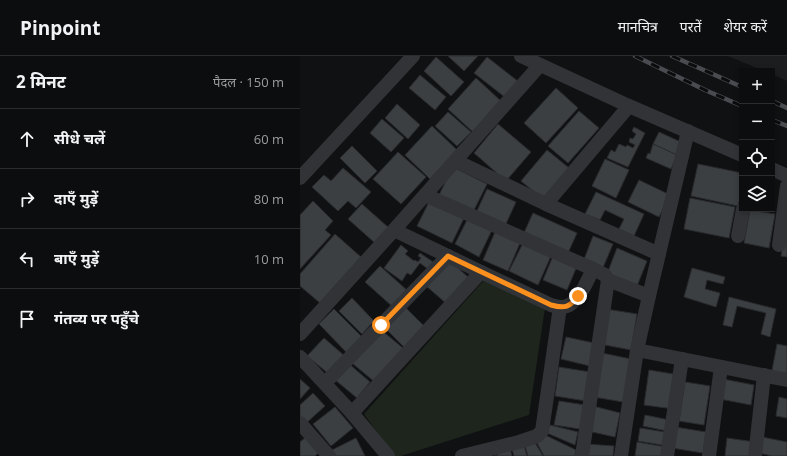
<!DOCTYPE html>
<html lang="hi">
<head>
<meta charset="utf-8">
<style>
	:root { --surface:#0c0d0e; --page:#1a1b1c; --text:#f1f3f6; --muted:#9a9c9e; --line:#2c2d2e }
	body { margin:0; font-family:"Open Sans","Noto Sans Devanagari",sans-serif; background:var(--page); color:var(--text) }
	.controls { position:absolute; right:12px; top:12px; display:grid; overflow:hidden; border-radius:0px; box-shadow:0 2px 6px #0003 }
	.controls button { width:36px; height:36px; display:grid; place-items:center; padding:0; border:0; border-bottom:1px solid var(--line); background:var(--surface); color:var(--text); font:20px sans-serif }
	.stop { position:absolute; width:12px; height:12px; margin:-9px; border:3px solid #fb901f; border-radius:50%; background:#fff }
	.stop.end { background:#fb901f; border-color:#fff; box-shadow:0 1px 4px #0008 }
	.list { margin:0; padding:0; list-style:none }
	h2 { display:flex; justify-content:space-between; align-items:center; height:52px; margin:0; padding:0 16px; font-size:17px }
	h2 small { font-size:13px; font-weight:400; color:var(--muted) }
	.list li { display:grid; grid-template-columns:26px 1fr auto; gap:12px; align-items:center; box-sizing:border-box; height:60px; padding:0 16px; border-top:1px solid var(--line) }
	.list b { display:block; font-size:15px; white-space:nowrap }
	.list em { font-size:13px; font-style:normal; color:var(--muted) }
	.icon { flex:none; width:22px; height:22px; fill:none; stroke:currentColor; stroke-width:2; stroke-linecap:round; stroke-linejoin:round }
	.map { position:relative; flex:none; width:487px; height:400px; overflow:hidden }
	header { display:flex; align-items:center; gap:24px; box-sizing:border-box; height:56px; padding:0 20px; background:var(--surface); border-bottom:1px solid var(--line) }
	header strong { font-size:19px }
	nav { display:flex; gap:22px; margin-inline-start:auto; font-size:14px }
	main { display:flex }
	aside { flex:1; background:var(--surface) }
	.map>svg:first-child { display:block }
	.built { fill:#1c1d1f }
	.green { fill:#1d251d }
	.building { fill:#3c3f42; stroke:#2a2b2e }
	.lines { fill:none; stroke-linecap:round; stroke-linejoin:round }
	.minor { stroke:#313337; stroke-width:14 }
	.rail-casing { stroke:#484b50; stroke-width:4.5 }
	.rail { stroke:#0b0c0d; stroke-width:3; stroke-dasharray:9; stroke-linecap:butt }
	.route { stroke:#fb901f; stroke-width:5 }
</style>
</head>
<body>
<header>
<strong>Pinpoint</strong>
<nav><a>मानचित्र</a><a>परतें</a><a>शेयर करें</a></nav>
</header>
<main>
<aside>
<h2>2 मिनट<small>पैदल · 150 m</small></h2>
<ul class="list">
<li><svg class="icon" aria-label="ahead" viewBox="0 0 24 24"><path d="M12 20V5M6 11l6-6 6 6"/></svg><div><b>सीधे चलें</b></div><em>60 m</em></li>
<li><svg class="icon" aria-label="right" viewBox="0 0 24 24"><path d="M7 20v-9h11M14 6l5 5-5 5"/></svg><div><b>दाएँ मुड़ें</b></div><em>80 m</em></li>
<li><svg class="icon" aria-label="left" viewBox="0 0 24 24"><path d="M17 20v-9H6M10 6l-5 5 5 5"/></svg><div><b>बाएँ मुड़ें</b></div><em>10 m</em></li>
<li><svg class="icon" aria-label="arrive" viewBox="0 0 24 24"><path d="M6 21V4h12l-3 4 3 4H6"/></svg><div><b>गंतव्य पर पहुँचे</b></div></li>
</ul>
</aside>
<div class="map">
<svg width="487" height="400" viewBox="0 0 487 400">
	<rect width="100%" height="100%" fill="#101112"/>
	<polygon class="built" points="428,0 487,0 487,25 472,18 472,15 464,15"/>
	<polygon class="green" points="185,223 245,252 229,359 101,400 94,400 64,358"/>
	<g class="building">
		<polygon points="148,0 178,0 164,15"/>
		<polygon points="136,1 164,26 151,40 124,15"/>
		<polygon points="187,1 219,26 206,42 174,17"/>
		<polygon points="120,19 146,41 135,54 109,32"/>
		<polygon points="176,22 202,46 174,77 148,53"/>
		<polygon points="256,32 278,52 246,87 224,67"/>
		<polygon points="97,48 120,69 108,83 85,62"/>
		<polygon points="279,55 299,72 268,107 248,90"/>
		<polygon points="148,56 171,76 157,90 135,70"/>
		<polygon points="82,63 104,82 91,96 70,77"/>
		<polygon points="198,68 231,96 206,125 174,97"/>
		<polygon points="132,70 157,94 130,123 105,99"/>
		<polygon points="334,71 345,77 328,111 307,102 311,94 315,96 319,88 326,91 327,89 333,92 335,89 329,86 330,82 333,83 336,78 332,75"/>
		<polygon points="359,76 383,87 377,99 353,88"/>
		<polygon points="353,88 377,99 371,113 346,102 348,97 350,98"/>
		<polygon points="52,90 77,115 65,127 40,102"/>
		<polygon points="247,94 269,112 243,143 221,125"/>
		<polygon points="98,96 126,121 101,148 73,123"/>
		<polygon points="305,103 329,114 316,142 292,130"/>
		<polygon points="398,108 442,117 442,134 438,150 391,140"/>
		<polygon points="153,111 187,128 172,158 138,141"/>
		<polygon points="43,112 71,136 56,152 48,145 38,155 12,131 24,119 31,125"/>
		<polygon points="339,124 370,139 359,161 328,146"/>
		<polygon points="187,133 216,146 205,170 176,157"/>
		<polygon points="296,136 344,158 334,180 319,173 324,163 305,154 300,164 285,158"/>
		<polygon points="390,142 435,151 429,182 384,173"/>
		<polygon points="130,144 165,160 152,187 117,170"/>
		<polygon points="13,145 33,165 25,174 31,179 0,213 0,159"/>
		<polygon points="62,148 89,172 75,187 48,163"/>
		<polygon points="450,154 475,158 469,192 444,187"/>
		<polygon points="233,157 277,177 267,199 223,179"/>
		<polygon points="168,162 192,174 179,201 155,188"/>
		<polygon points="487,166 487,201 481,200"/>
		<polygon points="195,176 220,187 208,215 183,204"/>
		<polygon points="35,178 61,201 20,247 0,230 0,218"/>
		<polygon points="293,180 313,188 302,214 283,206"/>
		<polygon points="223,187 251,200 238,229 209,215"/>
		<polygon points="101,189 108,195 105,198 114,205 115,204 118,206 121,202 118,200 120,197 133,206 128,213 120,207 111,219 107,217 102,225 84,212"/>
		<polygon points="317,192 347,205 337,230 307,218"/>
		<polygon points="253,200 277,210 267,234 243,224"/>
		<polygon points="148,203 169,222 147,248 125,229"/>
		<polygon points="80,210 109,236 94,252 65,226"/>
		<polygon points="392,212 425,221 423,228 407,224 405,233 420,237 416,251 384,241"/>
		<polygon points="429,241 476,253 470,281 461,278 466,257 437,250 432,271 423,269"/>
		<polygon points="52,242 74,265 62,278 39,255"/>
		<polygon points="104,250 125,271 104,291 83,270"/>
		<polygon points="34,253 64,283 48,298 19,268"/>
		<polygon points="306,253 337,258 331,294 300,288"/>
		<polygon points="80,273 104,293 76,327 52,307"/>
		<polygon points="266,281 294,287 290,310 261,303"/>
		<polygon points="24,282 47,302 29,318 7,300"/>
		<polygon points="477,288 487,290 487,323 471,320"/>
		<polygon points="302,297 331,303 323,346 294,341"/>
		<polygon points="48,307 70,326 57,342 34,323"/>
		<polygon points="259,311 290,316 286,345 255,340"/>
		<polygon points="349,314 379,319 374,353 344,349"/>
		<polygon points="0,323 10,332 0,343"/>
		<polygon points="423,323 454,329 451,349 420,343"/>
		<polygon points="385,326 410,330 404,369 379,365"/>
		<polygon points="13,337 25,350 3,370 0,367 0,349"/>
		<polygon points="479,341 487,343 487,362 476,360"/>
		<polygon points="259,345 285,349 280,373 254,369"/>
		<polygon points="293,350 320,357 315,381 288,375"/>
		<polygon points="35,351 53,372 31,390 13,368"/>
		<polygon points="345,359 369,364 367,375 343,370"/>
		<polygon points="250,369 278,376 275,389 247,377"/>
		<polygon points="375,371 406,376 403,397 372,392"/>
		<polygon points="340,372 365,376 362,389 338,385"/>
		<polygon points="243,378 276,394 275,400 244,400 237,387"/>
		<polygon points="6,381 19,396 15,400 0,400 0,386"/>
		<polygon points="462,381 487,386 487,400 472,400 459,397"/>
		<polygon points="56,382 65,400 36,400 32,394"/>
		<polygon points="427,382 455,386 453,400 425,400"/>
		<polygon points="234,385 243,400 228,400 225,390"/>
		<polygon points="337,386 366,391 364,400 335,400"/>
		<polygon points="286,388 314,390 313,400 284,400"/>
		<polygon points="224,390 227,400 214,400 212,393"/>
		<polygon points="210,393 212,400 194,400 198,399 197,396"/>
	</g>
	<g class="lines">
		<g class="minor">
			<polyline points="221,0 329,50 442,99"/>
			<polyline points="156,105 246,148 359,198"/>
			<polyline points="472,113 487,120"/>
			<polyline points="0,122 113,0"/>
			<polyline points="125,139 293,213 305,219 308,224 349,240"/>
			<polyline points="246,148 329,50"/>
			<path d="M94 174 181 216 251 249C254 250 258 251 261 251 277 252 287 225 293 213"/>
			<polyline points="438,180 443,153"/>
			<polyline points="479,189 487,130"/>
			<polyline points="0,278 94,174 240,9"/>
			<polyline points="337,294 487,324"/>
			<polyline points="0,301 52,357 88,400"/>
			<polyline points="25,327 148,200"/>
			<polyline points="52,357 181,216"/>
			<polyline points="0,367 29,400"/>
			<polyline points="162,400 219,386 237,380 242,375 260,251"/>
			<polyline points="282,400 308,224"/>
			<polyline points="321,400 337,294 349,240 388,75"/>
			<polyline points="367,400 382,303"/>
			<polyline points="409,400 421,311"/>
			<polyline points="455,400 464,319"/>
		</g>
		<defs>
			<g id="rail">
				<polyline points="335,0 405,34 442,50"/>
				<polyline points="372,0 442,31"/>
				<polyline points="472,45 487,52"/>
				<polyline points="472,64 487,70"/>
			</g>
		</defs>
		<use href="#rail" class="rail-casing"/>
		<use href="#rail" class="rail"/>
	</g>
	<g class="lines">
		<path class="route" d="M81 269 148 200 251 249C265 253 270 251 278 240"/>
	</g>
</svg>
<div class="controls">
<button>+</button>
<button>−</button>
<button><svg class="icon" aria-label="locate" viewBox="0 0 24 24"><circle cx="12" cy="12" r="6"/><path d="M12 2v4M12 18v4M2 12h4M18 12h4"/></svg></button>
<button><svg class="icon" aria-label="layers" viewBox="0 0 24 24"><path d="M12 4l9 5-9 5-9-5zM3 14l9 5 9-5"/></svg></button>
</div>
<div class="stop" style="left:81px;top:269px"></div>
<div class="stop end" style="left:278px;top:240px"></div>
</div>
</main>
</body>
</html>
